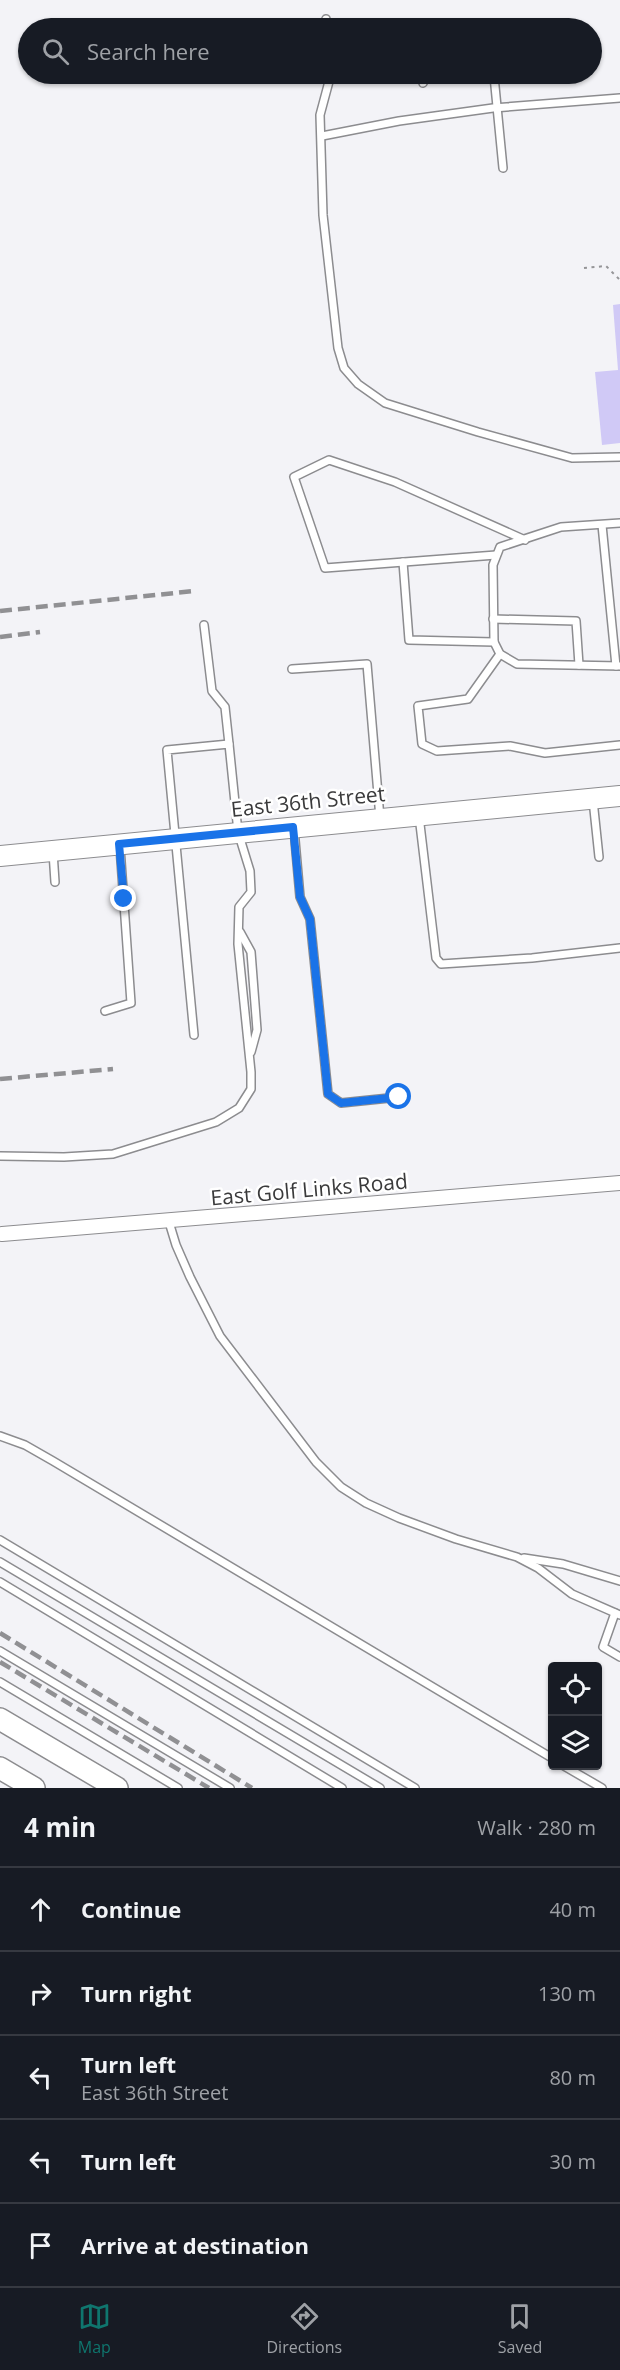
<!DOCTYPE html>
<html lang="en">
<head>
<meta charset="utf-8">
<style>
	:root { --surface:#171b24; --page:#242831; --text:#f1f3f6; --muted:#9ea1a6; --line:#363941; --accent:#0f766e }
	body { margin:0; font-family:"Open Sans",sans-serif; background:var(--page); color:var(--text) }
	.controls { position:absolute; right:18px; bottom:18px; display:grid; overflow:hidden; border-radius:6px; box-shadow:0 2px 4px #0004 }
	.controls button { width:54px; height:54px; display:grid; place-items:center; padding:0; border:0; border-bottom:2px solid var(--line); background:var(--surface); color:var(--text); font:30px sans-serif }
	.stop { position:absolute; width:18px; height:18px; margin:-14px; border:4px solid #1a73e8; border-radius:50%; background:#fff }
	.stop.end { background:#1a73e8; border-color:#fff; box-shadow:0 2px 6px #0008 }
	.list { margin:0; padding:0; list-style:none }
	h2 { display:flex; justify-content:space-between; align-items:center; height:78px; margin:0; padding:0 24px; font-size:26px }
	h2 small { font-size:20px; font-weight:400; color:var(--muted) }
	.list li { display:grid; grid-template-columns:39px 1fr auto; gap:18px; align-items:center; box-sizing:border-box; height:84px; padding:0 24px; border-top:2px solid var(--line) }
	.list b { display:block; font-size:22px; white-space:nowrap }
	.list p { margin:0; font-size:20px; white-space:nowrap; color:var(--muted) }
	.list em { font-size:20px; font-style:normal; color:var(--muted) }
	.icon { flex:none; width:33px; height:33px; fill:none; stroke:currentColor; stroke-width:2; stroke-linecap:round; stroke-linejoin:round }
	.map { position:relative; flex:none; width:620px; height:1788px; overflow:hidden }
	.search { position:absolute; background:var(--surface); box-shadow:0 2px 4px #0004; left:18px; right:18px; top:18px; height:66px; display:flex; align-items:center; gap:15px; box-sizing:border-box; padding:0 21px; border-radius:33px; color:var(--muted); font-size:22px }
	.sheet { height:498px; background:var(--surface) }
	nav { display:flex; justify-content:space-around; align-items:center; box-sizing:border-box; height:84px; border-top:2px solid var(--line); background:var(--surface); font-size:16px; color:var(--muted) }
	nav a { display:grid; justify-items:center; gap:3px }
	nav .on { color:var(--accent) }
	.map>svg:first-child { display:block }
	.green { fill:#d0c9f6 }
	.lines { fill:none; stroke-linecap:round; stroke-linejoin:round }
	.lane-casing { stroke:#8c8c8f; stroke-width:10 }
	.street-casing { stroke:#8c8c8f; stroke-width:16 }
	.secondary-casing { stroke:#8c8c8f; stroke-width:22 }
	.primary-casing { stroke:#8c8c8f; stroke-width:24 }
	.path { stroke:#949497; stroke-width:2; stroke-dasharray:3 4.5; stroke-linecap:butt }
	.lane { stroke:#fff; stroke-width:7 }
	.street { stroke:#fff; stroke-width:14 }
	.secondary { stroke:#fff; stroke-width:20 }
	.primary { stroke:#fff; stroke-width:21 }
	.rail { stroke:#909093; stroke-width:4.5; stroke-dasharray:12 6; stroke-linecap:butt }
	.route { stroke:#1a73e8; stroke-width:8 }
	.labels { text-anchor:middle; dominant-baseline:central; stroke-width:5; stroke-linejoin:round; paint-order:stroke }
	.street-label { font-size:21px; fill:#3a3a3b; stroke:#fff }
</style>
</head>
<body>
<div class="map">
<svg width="620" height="1788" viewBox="0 0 620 1788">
	<rect width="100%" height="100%" fill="#f3f3f7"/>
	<polygon class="green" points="620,304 620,443 602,445 595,372 618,370 613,305"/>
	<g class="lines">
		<defs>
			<g id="lane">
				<polyline points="326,19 327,28"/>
				<polyline points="331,74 320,115 323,215 338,348 344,368 358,384 385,403 478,432 572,458 620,457"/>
				<polyline points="422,74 423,83"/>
				<polyline points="494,76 503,168"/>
				<polyline points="322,136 399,121 493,108 620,98"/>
				<polyline points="620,523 561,527 500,547 493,565 494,642 500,654 517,664 620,666"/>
				<polyline points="602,525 616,666"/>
				<polyline points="496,555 325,568 294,477 329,460 395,482 525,540"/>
				<polyline points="403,562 409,640 494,642"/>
				<polyline points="493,619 576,621 579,665"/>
				<polyline points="204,625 212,691 225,707 229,744"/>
				<polyline points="500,654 468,699 418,706 422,744 437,751 510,746 545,753 620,745"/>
				<polyline points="292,669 367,664 380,818"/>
				<polyline points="593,800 599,857"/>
				<polyline points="419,816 436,958 441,964 532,958 620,948"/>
				<polyline points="294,829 300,897 310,919 328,1094 341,1103 399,1097"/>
				<polyline points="53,852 55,882"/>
				<polyline points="240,932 251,952 257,1030 251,1052"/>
				<polyline points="105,1011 131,1003 120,847"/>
				<polyline points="0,1156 64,1157 113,1154 216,1122 239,1108 251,1089 251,1072 238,944 239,907 251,892 250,871 238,832 229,744 167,750 194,1035"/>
				<polyline points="169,1222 176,1245 190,1277 220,1336 316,1462 341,1487 366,1503 399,1518 456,1539 517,1557 538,1568 572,1594 620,1615"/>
				<polyline points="0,1436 25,1445 53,1461 552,1758"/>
				<polyline points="0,1540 415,1788"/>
				<polyline points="524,1558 563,1564 620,1581"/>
				<polyline points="0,1562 380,1788"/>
				<polyline points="0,1582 342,1788"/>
				<polyline points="615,1613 603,1647 620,1657"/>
				<polyline points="0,1651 230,1788"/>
				<polyline points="0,1682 178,1788"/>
				<polyline points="564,1766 602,1788"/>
			</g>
			<polyline id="street" points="2,1234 620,1183"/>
			<polyline id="secondary" points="0,856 620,796"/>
			<g id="primary">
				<polyline points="0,1719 117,1788"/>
				<polyline points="0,1768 34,1788"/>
			</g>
		</defs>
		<use href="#lane" class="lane-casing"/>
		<use href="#street" class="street-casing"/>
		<use href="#secondary" class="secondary-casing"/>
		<use href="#primary" class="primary-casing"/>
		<polyline class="path" points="584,268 606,266 620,280"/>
		<use href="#lane" class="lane"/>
		<use href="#street" class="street"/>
		<use href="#secondary" class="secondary"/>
		<use href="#primary" class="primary"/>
		<g class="rail">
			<polyline points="0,611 194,591"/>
			<polyline points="0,637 40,632"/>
			<polyline points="0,1079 113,1069"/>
			<polyline points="0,1633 252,1788"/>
			<polyline points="0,1662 209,1788"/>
		</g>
	</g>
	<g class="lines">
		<polyline class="route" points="124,899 119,844 293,827 300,897 310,919 328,1094 341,1103 399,1097"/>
	</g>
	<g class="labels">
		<g class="street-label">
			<text transform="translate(308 801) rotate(-6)">East 36th Street</text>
			<text transform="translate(309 1189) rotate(-5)">East Golf Links Road</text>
		</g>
	</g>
</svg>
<div class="controls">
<button><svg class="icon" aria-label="locate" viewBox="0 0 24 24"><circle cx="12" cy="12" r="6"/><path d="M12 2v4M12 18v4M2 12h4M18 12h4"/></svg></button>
<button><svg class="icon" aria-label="layers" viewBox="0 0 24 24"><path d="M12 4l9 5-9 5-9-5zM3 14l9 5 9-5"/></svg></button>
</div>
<div class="stop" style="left:399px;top:1097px"></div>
<div class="stop end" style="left:124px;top:899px"></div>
<div class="search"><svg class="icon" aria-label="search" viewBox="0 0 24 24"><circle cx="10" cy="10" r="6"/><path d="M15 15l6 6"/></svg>Search here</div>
</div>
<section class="sheet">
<h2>4 min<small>Walk · 280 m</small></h2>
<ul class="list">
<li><svg class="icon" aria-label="ahead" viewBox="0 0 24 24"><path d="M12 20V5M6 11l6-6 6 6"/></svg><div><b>Continue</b></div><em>40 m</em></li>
<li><svg class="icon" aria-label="right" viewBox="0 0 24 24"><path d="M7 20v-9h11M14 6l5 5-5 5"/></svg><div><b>Turn right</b></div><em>130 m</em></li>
<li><svg class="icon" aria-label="left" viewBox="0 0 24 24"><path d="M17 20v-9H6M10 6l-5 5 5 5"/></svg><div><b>Turn left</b><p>East 36th Street</p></div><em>80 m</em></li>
<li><svg class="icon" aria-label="left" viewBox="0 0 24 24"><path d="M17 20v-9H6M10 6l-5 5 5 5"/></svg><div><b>Turn left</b></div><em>30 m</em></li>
<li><svg class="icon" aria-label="arrive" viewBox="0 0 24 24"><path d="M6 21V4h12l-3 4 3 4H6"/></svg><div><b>Arrive at destination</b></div></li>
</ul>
</section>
<nav>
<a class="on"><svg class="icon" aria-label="map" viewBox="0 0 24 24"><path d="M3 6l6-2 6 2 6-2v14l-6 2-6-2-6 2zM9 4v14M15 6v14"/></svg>Map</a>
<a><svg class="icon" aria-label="directions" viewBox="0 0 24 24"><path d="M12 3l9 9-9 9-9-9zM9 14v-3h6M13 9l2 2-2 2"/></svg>Directions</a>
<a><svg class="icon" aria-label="saved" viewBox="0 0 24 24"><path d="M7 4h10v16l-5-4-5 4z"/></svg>Saved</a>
</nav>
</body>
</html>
